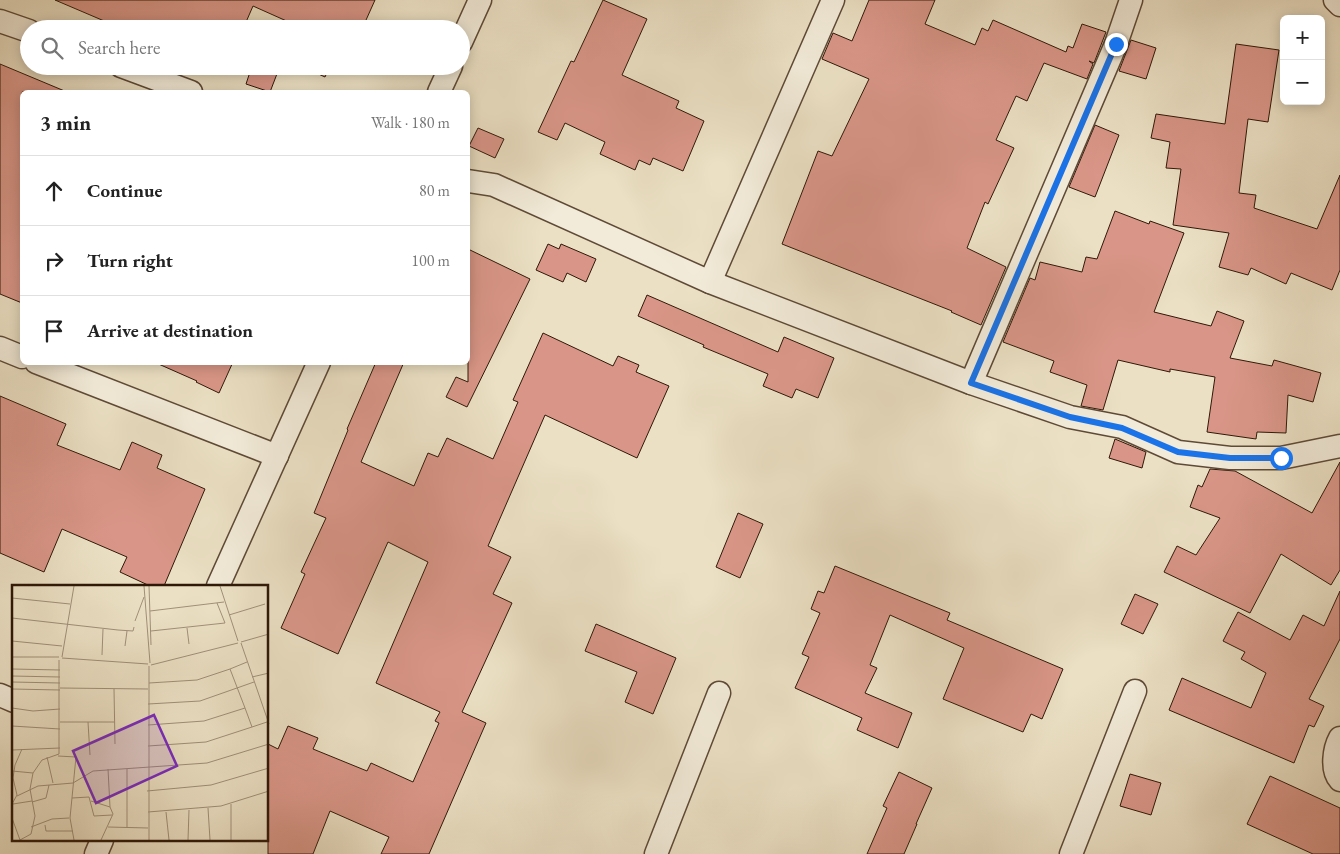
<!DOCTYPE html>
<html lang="en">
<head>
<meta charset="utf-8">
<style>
	:root { --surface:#fff; --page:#f2f2f2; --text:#222; --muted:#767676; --line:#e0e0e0 }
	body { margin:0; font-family:"EB Garamond",serif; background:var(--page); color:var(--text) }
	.controls { position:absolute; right:15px; top:15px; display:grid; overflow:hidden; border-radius:8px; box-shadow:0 2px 12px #0003 }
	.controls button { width:45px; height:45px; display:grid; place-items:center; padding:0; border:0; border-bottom:1px solid var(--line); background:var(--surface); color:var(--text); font:25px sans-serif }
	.stop { position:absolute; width:15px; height:15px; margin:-11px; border:4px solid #1a73e8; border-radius:50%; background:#fff }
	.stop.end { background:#1a73e8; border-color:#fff; box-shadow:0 1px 5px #0008 }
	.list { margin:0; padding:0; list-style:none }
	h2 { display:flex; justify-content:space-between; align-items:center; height:65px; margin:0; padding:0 20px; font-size:21px }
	h2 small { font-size:16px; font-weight:400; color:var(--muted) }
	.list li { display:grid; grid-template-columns:32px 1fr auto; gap:15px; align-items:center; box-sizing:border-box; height:70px; padding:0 20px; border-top:1px solid var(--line) }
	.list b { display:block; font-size:19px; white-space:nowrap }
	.list em { font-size:16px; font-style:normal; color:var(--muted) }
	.icon { flex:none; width:28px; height:28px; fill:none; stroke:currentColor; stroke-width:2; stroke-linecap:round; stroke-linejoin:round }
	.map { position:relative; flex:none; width:1340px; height:854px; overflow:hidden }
	.search { position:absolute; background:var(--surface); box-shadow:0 2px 12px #0003; left:20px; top:20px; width:450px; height:55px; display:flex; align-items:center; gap:12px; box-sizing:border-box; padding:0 18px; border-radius:28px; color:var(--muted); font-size:19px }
	.panel { position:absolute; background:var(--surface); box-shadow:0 2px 12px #0003; left:20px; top:90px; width:450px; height:275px; border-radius:8px }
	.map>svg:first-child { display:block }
	.building { fill:#d99688; stroke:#2f1808 }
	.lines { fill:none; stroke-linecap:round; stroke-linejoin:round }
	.minor-casing { stroke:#5e4a37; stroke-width:25 }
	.minor { stroke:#f2ebd9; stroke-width:22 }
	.route { stroke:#1a73e8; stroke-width:6 }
	.inset-road { fill:none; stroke:#a09079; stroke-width:1 }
	.view { fill:#7b2cbf; fill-opacity:0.15; stroke:#7b2cbf; stroke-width:2.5 }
	.inset-edge { fill:none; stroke:#2f1808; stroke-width:2.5 }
</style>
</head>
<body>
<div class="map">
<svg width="1340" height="854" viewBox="0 0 1340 854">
	<rect width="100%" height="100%" fill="#ebe0c4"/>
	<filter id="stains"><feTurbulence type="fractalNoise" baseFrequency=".004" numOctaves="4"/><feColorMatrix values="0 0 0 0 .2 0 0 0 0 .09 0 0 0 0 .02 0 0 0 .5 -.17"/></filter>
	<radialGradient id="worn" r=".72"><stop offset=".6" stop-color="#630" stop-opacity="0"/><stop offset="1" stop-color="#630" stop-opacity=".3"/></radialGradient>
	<g class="building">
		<polygon points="55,0 375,0 362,29 299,29 300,27 253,6 243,29 123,29"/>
		<polygon points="603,0 647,19 622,75 679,101 676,108 704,121 683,171 653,158 650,165 639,160 635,170 600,154 605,142 565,123 557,140 538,132 571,61 574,62"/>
		<polygon points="869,0 935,0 925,24 975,45 982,28 988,31 993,20 1066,52 1068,46 1073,48 1082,24 1106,32 1094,63 1089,61 1093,64 1087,79 1044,63 1027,101 1016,96 996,140 1014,148 988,204 985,202 967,248 1006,267 981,325 951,312 952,311 782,244 818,151 832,156 869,79 822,59 833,33 852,41"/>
		<polygon points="1131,40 1156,48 1146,79 1119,71"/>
		<polygon points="1236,44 1279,50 1268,122 1248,119 1239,193 1256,195 1254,208 1317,229 1340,175 1340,270 1332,290 1291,273 1286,284 1251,268 1248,275 1219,267 1229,233 1173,225 1181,169 1166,168 1170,142 1151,138 1156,114 1225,124"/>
		<polygon points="0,64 67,92 22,92 22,303 0,294"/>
		<polygon points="252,66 280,66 270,92 246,84"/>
		<polygon points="301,66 330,66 325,77"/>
		<polygon points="1095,125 1119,135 1095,197 1069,187"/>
		<polygon points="478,128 504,139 495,158 469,146"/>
		<polygon points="1115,211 1149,224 1150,221 1184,233 1154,312 1211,326 1217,311 1244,321 1230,358 1272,366 1274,360 1321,373 1313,402 1288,395 1286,433 1257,432 1256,439 1207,432 1215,377 1170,369 1170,372 1118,360 1103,410 1081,406 1087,385 1050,372 1054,361 1003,342 1030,278 1035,280 1040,262 1082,272 1086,257 1097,259"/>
		<polygon points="548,244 559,249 561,244 596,259 586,282 567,273 563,282 536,270"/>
		<polygon points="468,249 530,279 467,407 446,397 456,377 468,382"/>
		<polygon points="647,295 778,352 784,337 834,358 818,398 796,389 792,398 763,386 768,374 703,347 704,345 638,316"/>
		<polygon points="543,333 613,366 618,356 639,365 636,372 669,386 637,458 545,415 488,546 511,557 493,594 512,603 462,712 486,723 429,854 381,854 389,837 330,811 313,854 268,854 268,744 278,749 288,726 318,738 313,749 367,771 371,763 413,782 439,723 435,721 440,712 376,683 428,562 388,542 338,654 281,628 305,574 301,572 326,518 314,513 348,430 347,429 376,362 404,362 361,462 414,486 428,453 438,457 447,438 493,459 518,402 513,400"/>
		<polygon points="154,362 233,362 219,393 196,382 197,381"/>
		<polygon points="0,396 66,424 57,445 120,470 132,442 162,455 157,468 205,489 164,586 150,586 120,572 127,557 62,529 44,572 0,553"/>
		<polygon points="1115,439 1146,452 1142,468 1109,458"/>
		<polygon points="1340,462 1340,570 1331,585 1281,554 1250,613 1164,572 1177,546 1196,555 1220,518 1190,507 1198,485 1202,487 1210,469 1235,471 1312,513"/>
		<polygon points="738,513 763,524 740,578 716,567"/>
		<polygon points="835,566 950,613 947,620 1063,669 1042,719 1031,714 1023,732 943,699 964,648 890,615 870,665 877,668 865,693 912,713 898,748 857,730 862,718 795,688 809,657 802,654 820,613 811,609 818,591 824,593"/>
		<polygon points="1340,591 1340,639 1309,699 1324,706 1314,727 1309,725 1294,763 1169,710 1182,678 1251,708 1266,673 1241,659 1245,652 1223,641 1238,612 1290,640 1303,615 1324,626"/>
		<polygon points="1135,594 1158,604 1143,634 1121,624"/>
		<polygon points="596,624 676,658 653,714 625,702 637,672 585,651"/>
		<polygon points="899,772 932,788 916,824 917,824 904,854 867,854 887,808 883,806"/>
		<polygon points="1130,774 1161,783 1151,815 1120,806"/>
		<polygon points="1270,776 1340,808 1340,854 1313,854 1247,824"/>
	</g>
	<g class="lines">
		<defs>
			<g id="minor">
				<polyline points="1335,0 1340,5"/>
				<polyline points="0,21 29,31"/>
				<polyline points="461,42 480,0"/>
				<polyline points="121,66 191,92"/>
				<polyline points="439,92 451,66"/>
				<polyline points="468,181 494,185 710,282 971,383 1070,417 1122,427 1178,452 1230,458 1281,458 1340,446"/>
				<polyline points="710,282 833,0"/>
				<polyline points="0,348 22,357"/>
				<polyline points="36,362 277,456"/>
				<polyline points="971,383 1116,44 1131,0"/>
				<polyline points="218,586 319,362"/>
				<polyline points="0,695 14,701"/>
				<path d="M1340 738C1334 749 1331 770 1340 780"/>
				<polyline points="96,854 102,840"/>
				<polyline points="656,854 719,693"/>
				<polyline points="1071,854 1135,691"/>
			</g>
		</defs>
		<use href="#minor" class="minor-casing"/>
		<use href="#minor" class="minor"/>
	</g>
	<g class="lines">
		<polyline class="route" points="1116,44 971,383 1070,417 1122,428 1178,452 1230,458 1281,458"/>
	</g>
	<g transform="translate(12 585)">
		<rect width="256" height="256" fill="#ebe0c4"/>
		<path class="inset-road" d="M132 1 138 78M137 1 139 60M208 1 226 56M0 13 58 19M138 26 212 17M217 30 253 19M0 33 106 45 121 46 122 42M123 36 132 12M175 43 177 59M139 46 213 38 205 18M0 56 50 61M229 57 257 49M229 58 257 139M113 61 115 46M90 70 91 44M0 72H47M50 72 62 1M50 73 136 79M139 80 226 58M0 84 48 85M218 84 235 77M0 91 48 92M240 92 257 88M0 97 48 98M137 98 185 95 218 84 233 123M48 103 136 104M0 104 48 105M102 104 103 159M136 119 188 116 242 97M0 123 21 126 48 124M48 137H102M76 137 78 170M136 140 192 136 233 123 240 142 255 137M0 141 48 144M136 161 194 157 240 142M0 165 48 163M46 171 64 172 58 233 62 255M35 172 41 198M115 184V242M0 186 21 188M135 206 199 200 257 183M5 211 26 201 61 198 81 186 195 178 257 159M60 213 77 212 82 231 100 230M79 216 98 222M20 217 34 213 37 200M0 219 5 210 1 193 3 180 10 164M1 219 20 216M219 219V255M196 223 198 255M136 227 209 221 257 206M154 227 157 255M0 233 8 255M33 240 34 246H61M19 242 40 234 57 233M96 242 136 243M8 255 19 249 23 231 18 204 21 188 30 175 47 169V75M89 255 101 229 98 222 96 184M137 255V81M176 255 177 225"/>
		<path class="view" d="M142 130 165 181 84 218 61 166Z"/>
		<rect width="256" height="256" class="inset-edge"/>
	</g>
	<rect width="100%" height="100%" filter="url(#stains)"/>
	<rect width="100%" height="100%" fill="url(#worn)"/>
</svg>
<div class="controls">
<button>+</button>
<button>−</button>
</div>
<div class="stop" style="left:1281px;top:458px"></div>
<div class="stop end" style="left:1116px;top:44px"></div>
<div class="search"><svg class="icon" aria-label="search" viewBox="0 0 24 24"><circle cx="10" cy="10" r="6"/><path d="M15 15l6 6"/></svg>Search here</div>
<section class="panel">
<h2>3 min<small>Walk · 180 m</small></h2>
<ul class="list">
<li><svg class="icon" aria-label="ahead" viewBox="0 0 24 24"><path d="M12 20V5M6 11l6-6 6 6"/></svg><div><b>Continue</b></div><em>80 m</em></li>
<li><svg class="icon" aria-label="right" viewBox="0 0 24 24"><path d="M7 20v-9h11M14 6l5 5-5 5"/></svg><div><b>Turn right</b></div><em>100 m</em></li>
<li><svg class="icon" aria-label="arrive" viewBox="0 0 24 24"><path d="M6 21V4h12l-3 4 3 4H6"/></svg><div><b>Arrive at destination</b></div></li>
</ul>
</section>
</div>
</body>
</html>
